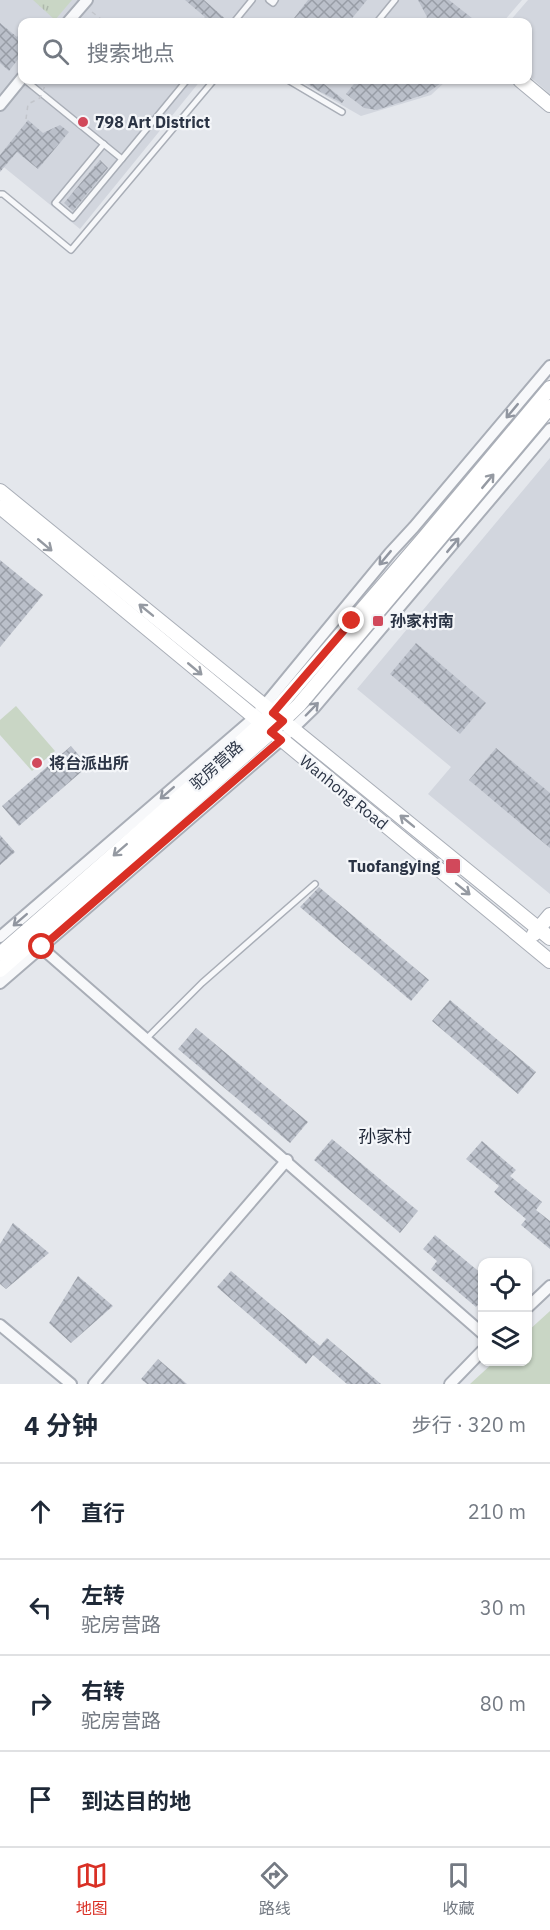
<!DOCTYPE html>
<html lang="zh">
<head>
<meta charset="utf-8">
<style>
	:root { --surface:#fff; --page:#f2f2f3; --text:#1f2937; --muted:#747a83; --line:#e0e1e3; --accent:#d93025 }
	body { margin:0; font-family:"IBM Plex Sans","Noto Sans SC",sans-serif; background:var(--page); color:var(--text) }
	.controls { position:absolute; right:18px; bottom:18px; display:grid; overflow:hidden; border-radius:12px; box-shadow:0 2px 4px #0004 }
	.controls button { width:54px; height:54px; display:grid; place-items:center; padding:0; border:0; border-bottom:2px solid var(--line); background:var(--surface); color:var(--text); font:30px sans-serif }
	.stop { position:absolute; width:18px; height:18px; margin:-14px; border:4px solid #d93025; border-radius:50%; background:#fff }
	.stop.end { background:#d93025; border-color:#fff; box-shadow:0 2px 6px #0008 }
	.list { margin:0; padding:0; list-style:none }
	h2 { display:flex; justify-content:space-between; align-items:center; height:78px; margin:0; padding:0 24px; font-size:26px }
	h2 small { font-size:20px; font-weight:400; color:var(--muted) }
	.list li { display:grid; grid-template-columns:39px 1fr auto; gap:18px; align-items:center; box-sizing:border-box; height:96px; padding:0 24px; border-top:2px solid var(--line) }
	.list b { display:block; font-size:22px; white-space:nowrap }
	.list p { margin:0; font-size:20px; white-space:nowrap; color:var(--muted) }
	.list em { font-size:20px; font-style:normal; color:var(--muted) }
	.icon { flex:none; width:33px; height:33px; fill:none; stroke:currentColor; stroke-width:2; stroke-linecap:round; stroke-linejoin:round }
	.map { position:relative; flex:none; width:550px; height:1384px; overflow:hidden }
	.search { position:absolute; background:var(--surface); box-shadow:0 2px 4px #0004; left:18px; right:18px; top:18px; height:66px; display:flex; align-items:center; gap:15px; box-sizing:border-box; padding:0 21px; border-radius:12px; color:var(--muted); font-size:22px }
	.sheet { height:462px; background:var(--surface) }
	nav { display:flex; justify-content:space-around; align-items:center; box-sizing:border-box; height:84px; border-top:2px solid var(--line); background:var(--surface); font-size:16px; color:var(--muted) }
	nav a { display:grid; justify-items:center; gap:3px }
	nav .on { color:var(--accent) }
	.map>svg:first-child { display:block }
	.built { fill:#d2d6de }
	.grass { fill:url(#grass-tufts) }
	.park { fill:#c9d6c5 }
	.building { fill:url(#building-cross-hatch) }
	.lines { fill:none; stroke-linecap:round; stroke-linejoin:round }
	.lane-casing { stroke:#a9aeb7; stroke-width:8 }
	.street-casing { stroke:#a9aeb7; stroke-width:14 }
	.secondary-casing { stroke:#a9aeb7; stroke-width:16 }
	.path { stroke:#c2c5cb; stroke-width:1.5; stroke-dasharray:4.5 4.5; stroke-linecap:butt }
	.lane { stroke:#f7f8fa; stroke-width:5 }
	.street { stroke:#f7f8fa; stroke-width:10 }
	.secondary { stroke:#fff; stroke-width:14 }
	.path-bridge { stroke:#c2c5cb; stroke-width:1.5; stroke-dasharray:4.5 4.5; stroke-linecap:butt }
	.oneway { stroke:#9196a0 }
	.oneway2 { stroke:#959aa2 }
	.route { stroke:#d93025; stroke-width:8 }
	.poi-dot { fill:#d1495b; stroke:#f4f6f9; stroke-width:2 }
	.labels { text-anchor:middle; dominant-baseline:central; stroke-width:4.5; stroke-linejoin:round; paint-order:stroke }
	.poi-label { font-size:16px; font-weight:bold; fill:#2b3445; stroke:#f4f6f9; text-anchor:start }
	.street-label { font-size:16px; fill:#2b3445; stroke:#f4f6f9 }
	.neighbourhood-label { font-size:18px; fill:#1d2536; stroke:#f4f6f9 }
</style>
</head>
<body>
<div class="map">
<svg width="550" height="1384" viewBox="0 0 550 1384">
	<defs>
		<pattern id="grass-tufts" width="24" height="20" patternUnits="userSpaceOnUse" patternTransform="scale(1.5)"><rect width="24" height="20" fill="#c9d6c5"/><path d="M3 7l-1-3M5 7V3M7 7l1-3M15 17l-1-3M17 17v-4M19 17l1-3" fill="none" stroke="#adb8ab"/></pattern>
		<pattern id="building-cross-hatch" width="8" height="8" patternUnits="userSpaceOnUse" patternTransform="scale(1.5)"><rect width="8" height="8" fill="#bbc0ca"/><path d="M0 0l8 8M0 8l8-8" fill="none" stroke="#989da6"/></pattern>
	</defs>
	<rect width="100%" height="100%" fill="#e4e7ec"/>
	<g class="built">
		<polygon points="0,0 522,0 503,22 22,22 22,80 201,80 80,229 0,164"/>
		<polygon points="528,0 550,0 550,94 528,75 528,22 509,22"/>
		<polygon points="298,80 447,80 431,95 361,116"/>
		<polygon points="550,458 550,894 428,794 451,767 357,689"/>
	</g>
	<polygon class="grass" points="33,0 72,0 55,20"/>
	<g class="park">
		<polygon points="16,706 55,751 32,771 0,735 0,720"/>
		<polygon points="550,1311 550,1384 470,1384 494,1362 528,1362 528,1331"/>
	</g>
	<g class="building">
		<polygon points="185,0 204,0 229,22 200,22 205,17"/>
		<polygon points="308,0 367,0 349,22 291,22"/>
		<polygon points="418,0 449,0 477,22 424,22 427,17"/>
		<polygon points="0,23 17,37 22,30 22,54 9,71 0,63"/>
		<polygon points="303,80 319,80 344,100 342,103 317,90"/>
		<polygon points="357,80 445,80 426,94 377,110 364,108 346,94"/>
		<polygon points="28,120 43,133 60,125 69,132 38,169 17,152 0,172 0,155"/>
		<polygon points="100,160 108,168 73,211 64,203"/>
		<polygon points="0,560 43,595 0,647"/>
		<polygon points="416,643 486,703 460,734 390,674"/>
		<polygon points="71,746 88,766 19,826 2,806"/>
		<polygon points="496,748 550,793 550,848 469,780"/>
		<polygon points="0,835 15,852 0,865"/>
		<polygon points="319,887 429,980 411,1001 300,907"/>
		<polygon points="450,1000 536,1072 518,1094 432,1021"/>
		<polygon points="196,1028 308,1122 290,1143 178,1049"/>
		<polygon points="332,1139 418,1211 400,1233 314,1160"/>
		<polygon points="482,1141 516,1170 510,1176 542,1202 536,1210 550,1221 550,1249 521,1225 526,1219 494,1192 499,1186 466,1159"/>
		<polygon points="13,1223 49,1253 6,1289 0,1284 0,1244"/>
		<polygon points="435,1235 483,1275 483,1299 476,1307 431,1269 437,1261 423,1249"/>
		<polygon points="231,1271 320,1346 327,1338 381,1384 347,1384 313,1355 306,1364 217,1287"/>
		<polygon points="78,1276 113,1306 71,1343 49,1323"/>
		<polygon points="158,1359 187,1384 147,1384 141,1379"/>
	</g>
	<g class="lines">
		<defs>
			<g id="lane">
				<polyline points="269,0 273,3 275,0"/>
				<polyline points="234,22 252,0"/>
				<polyline points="377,22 395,0"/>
				<polyline points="25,80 122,159 187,80"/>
				<polyline points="288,80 342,112"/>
				<polyline points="104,144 55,203 73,218 122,159"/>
				<polyline points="0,194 3,194 71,250 214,80"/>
				<polyline points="147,1038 202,983 315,884"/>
			</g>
			<g id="street">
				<polyline points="68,22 87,0"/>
				<polyline points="0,105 22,78"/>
				<polyline points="0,937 254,718 390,553 414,527 550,366"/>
				<polyline points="36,943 482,1333"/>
				<polyline points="0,983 281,740 314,708 550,429"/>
				<polyline points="528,1307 550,1286"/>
				<polyline points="0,1325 71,1384"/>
				<polyline points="94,1384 287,1160"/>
				<polyline points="450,1384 482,1351"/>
			</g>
			<g id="secondary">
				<polyline points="520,80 550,105"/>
				<polyline points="0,491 550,938"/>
				<polyline points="0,507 550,961"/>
				<polyline points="534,934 550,915"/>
				<polyline points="0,954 216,765 273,713 425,537 550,388"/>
				<polyline points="0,970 271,732 299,705 550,407"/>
			</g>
		</defs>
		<use href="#lane" class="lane-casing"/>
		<use href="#street" class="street-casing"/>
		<use href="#secondary" class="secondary-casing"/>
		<polyline class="path" points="92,12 105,22"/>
		<use href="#lane" class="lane"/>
		<use href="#street" class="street"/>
		<use href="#secondary" class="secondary"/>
		<polyline class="path-bridge" points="26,119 28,104 40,98 46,83 51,80"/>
	</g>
	<defs><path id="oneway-shaft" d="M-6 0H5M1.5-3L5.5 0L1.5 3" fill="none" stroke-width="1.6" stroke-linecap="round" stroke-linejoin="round" transform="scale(1.5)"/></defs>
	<g class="oneway">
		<use href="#oneway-shaft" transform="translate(512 411) rotate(130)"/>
		<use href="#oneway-shaft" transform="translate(453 545) rotate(-50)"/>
		<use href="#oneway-shaft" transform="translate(385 558) rotate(130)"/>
		<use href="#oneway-shaft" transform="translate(312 709) rotate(-46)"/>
		<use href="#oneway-shaft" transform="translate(167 793) rotate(139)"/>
		<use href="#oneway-shaft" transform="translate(20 920) rotate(139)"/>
	</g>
	<g class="oneway2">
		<use href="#oneway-shaft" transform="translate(488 481) rotate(-50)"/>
		<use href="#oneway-shaft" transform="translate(45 545) rotate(40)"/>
		<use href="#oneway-shaft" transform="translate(146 610) rotate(-141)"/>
		<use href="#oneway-shaft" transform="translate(195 669) rotate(40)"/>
		<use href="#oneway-shaft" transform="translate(407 821) rotate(-141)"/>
		<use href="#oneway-shaft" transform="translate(120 850) rotate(139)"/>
		<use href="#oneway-shaft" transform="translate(463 889) rotate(39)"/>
	</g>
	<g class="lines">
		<polyline class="route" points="42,947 281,740 271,732 283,721 273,713 352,621"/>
	</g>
	<g class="poi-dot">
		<circle cx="83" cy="122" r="6"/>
		<rect x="372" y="615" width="12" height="12" rx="3"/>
		<circle cx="37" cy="763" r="6"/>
		<rect x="445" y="858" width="16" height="16" rx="3"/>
	</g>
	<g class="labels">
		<g class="poi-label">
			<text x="95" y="122">798 Art District</text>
			<text x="390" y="621">孙家村南</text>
			<text x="49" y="763">将台派出所</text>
			<text x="440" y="866" text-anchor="end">Tuofangying</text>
		</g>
		<g class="street-label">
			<text transform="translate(216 765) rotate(-42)">驼房营路</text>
			<text transform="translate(344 792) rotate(39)">Wanhong Road</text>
		</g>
		<g class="neighbourhood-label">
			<text x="385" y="1136">孙家村</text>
		</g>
	</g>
</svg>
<div class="controls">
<button><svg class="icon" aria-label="locate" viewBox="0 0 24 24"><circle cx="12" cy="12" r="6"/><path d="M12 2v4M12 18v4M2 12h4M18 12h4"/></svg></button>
<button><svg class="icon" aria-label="layers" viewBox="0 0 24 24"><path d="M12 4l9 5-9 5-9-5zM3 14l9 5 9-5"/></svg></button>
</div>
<div class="stop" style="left:42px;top:947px"></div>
<div class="stop end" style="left:352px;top:621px"></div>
<div class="search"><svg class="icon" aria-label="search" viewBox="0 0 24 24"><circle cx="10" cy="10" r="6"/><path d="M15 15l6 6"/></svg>搜索地点</div>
</div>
<section class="sheet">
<h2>4 分钟<small>步行 · 320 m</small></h2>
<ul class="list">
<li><svg class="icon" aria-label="ahead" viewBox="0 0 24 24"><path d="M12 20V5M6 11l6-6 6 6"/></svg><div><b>直行</b></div><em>210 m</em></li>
<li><svg class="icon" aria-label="left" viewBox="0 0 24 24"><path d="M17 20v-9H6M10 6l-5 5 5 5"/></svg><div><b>左转</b><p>驼房营路</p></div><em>30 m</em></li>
<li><svg class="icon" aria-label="right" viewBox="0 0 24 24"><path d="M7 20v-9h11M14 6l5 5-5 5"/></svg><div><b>右转</b><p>驼房营路</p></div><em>80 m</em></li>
<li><svg class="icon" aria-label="arrive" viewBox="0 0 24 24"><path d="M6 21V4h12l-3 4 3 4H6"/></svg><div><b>到达目的地</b></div></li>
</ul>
</section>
<nav>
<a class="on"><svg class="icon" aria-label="map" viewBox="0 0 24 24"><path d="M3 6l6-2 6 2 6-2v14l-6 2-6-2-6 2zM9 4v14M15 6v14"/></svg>地图</a>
<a><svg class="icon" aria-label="directions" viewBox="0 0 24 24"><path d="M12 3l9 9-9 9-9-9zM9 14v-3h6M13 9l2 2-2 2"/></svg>路线</a>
<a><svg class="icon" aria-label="saved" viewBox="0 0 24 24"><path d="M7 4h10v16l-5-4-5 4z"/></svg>收藏</a>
</nav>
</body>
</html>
